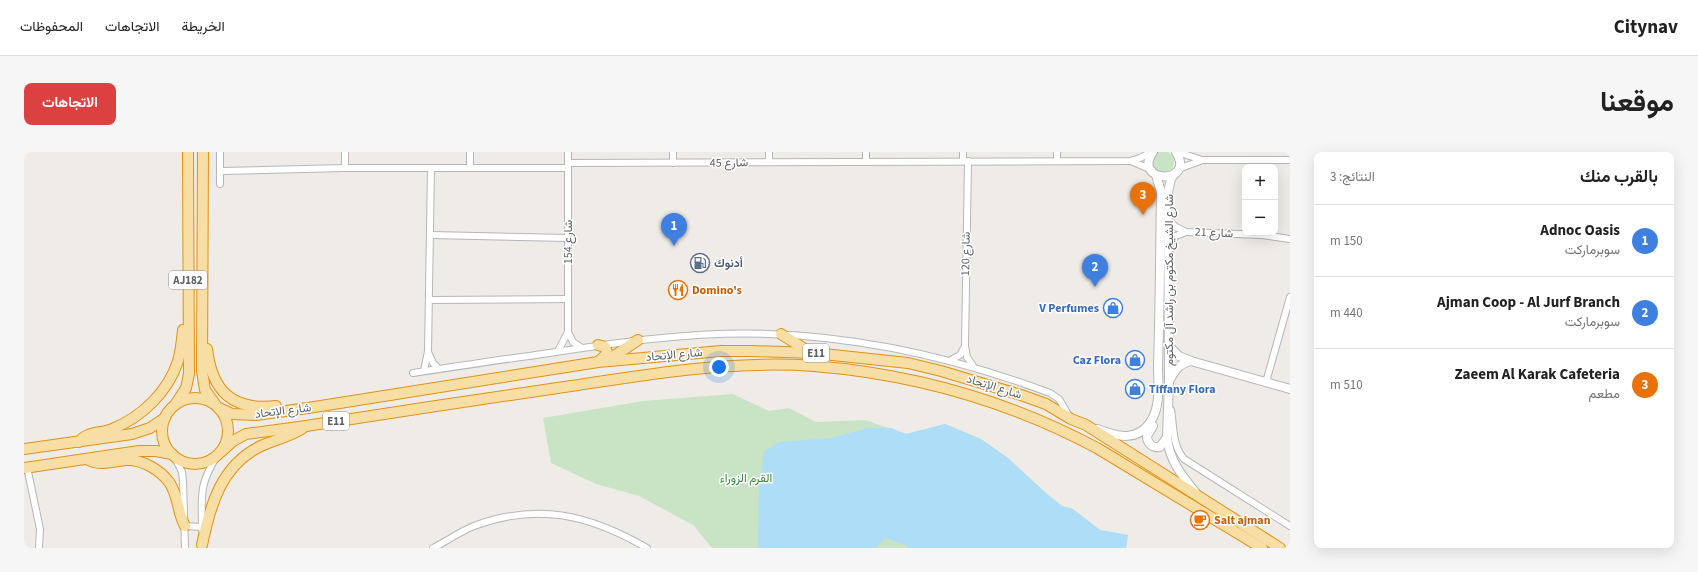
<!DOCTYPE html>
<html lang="ar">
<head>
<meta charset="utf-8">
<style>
	:root { --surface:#fff; --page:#f6f6f6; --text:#222; --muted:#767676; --line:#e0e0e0; --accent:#db4141 }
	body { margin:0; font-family:"Source Sans 3",Vazirmatn,sans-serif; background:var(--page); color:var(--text); direction:rtl }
	.controls { position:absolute; right:12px; top:12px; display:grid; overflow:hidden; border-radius:8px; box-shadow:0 4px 16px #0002 }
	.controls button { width:36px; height:36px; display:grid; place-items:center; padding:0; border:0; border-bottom:1px solid var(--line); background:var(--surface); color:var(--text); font:20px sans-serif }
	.you { position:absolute; left:695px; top:215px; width:14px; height:14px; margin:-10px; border:3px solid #fff; border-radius:50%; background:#1a73e8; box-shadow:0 0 0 6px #1a73e833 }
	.badge { display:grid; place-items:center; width:26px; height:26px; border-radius:50%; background:var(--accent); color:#fff; font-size:13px; font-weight:700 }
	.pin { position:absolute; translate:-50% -33px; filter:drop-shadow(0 1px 2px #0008) }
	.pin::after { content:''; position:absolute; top:21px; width:14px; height:12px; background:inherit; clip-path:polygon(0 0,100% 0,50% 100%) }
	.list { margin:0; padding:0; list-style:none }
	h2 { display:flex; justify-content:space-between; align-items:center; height:52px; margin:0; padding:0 16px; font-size:17px }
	h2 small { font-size:13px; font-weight:400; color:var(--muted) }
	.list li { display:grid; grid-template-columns:26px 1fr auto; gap:12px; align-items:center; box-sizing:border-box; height:72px; padding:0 16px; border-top:1px solid var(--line) }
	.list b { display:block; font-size:15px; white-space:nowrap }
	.list p { margin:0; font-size:13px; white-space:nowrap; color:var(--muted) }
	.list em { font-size:13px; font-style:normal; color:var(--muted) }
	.map { position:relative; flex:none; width:1266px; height:396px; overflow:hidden; direction:ltr; border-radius:8px }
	header { display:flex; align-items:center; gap:24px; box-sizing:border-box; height:56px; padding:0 20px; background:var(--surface); border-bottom:1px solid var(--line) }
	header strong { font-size:19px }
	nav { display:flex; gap:22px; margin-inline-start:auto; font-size:14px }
	.intro { display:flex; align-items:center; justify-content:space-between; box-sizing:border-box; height:96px; padding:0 24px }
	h1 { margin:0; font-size:28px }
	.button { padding:10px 18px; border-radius:8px; background:var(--accent); color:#fff; font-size:14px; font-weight:700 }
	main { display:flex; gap:24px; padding:0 24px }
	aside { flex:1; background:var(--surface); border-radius:8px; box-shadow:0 4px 16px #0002 }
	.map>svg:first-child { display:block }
	.green { fill:#c8e4c5 }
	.water { fill:#aeddf8 }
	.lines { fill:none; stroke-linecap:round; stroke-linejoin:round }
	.minor-casing { stroke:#b4b7ba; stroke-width:8 }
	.tertiary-casing { stroke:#b4b7ba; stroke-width:10 }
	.trunk-casing { stroke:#e29114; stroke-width:12 }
	.minor { stroke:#fff; stroke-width:6 }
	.tertiary { stroke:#fff; stroke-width:8 }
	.trunk { stroke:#f6dea5; stroke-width:10 }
	.labels { text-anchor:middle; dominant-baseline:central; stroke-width:3; stroke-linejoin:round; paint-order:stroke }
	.shield { fill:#fff; stroke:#8e9193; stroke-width:1 }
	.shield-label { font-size:11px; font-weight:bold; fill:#5e6265 }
	.street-label { font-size:12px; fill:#5e6265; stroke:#fff }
	.service-label { font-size:12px; font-weight:bold; fill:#4e5e75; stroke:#fff; text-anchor:start }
	.food-label { font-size:12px; font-weight:bold; fill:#c56008; stroke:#fff; text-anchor:start }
	.shop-label { font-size:12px; font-weight:bold; fill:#366cbe; stroke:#fff; text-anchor:end }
	.park-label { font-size:12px; fill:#40853e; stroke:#fff }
</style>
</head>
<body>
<header>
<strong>Citynav</strong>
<nav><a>الخريطة</a><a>الاتجاهات</a><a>المحفوظات</a></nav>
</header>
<div class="intro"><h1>موقعنا</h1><a class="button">الاتجاهات</a></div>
<main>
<aside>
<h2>بالقرب منك<small>النتائج: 3</small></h2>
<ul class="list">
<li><span class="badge" style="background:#3f7fe0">1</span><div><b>Adnoc Oasis</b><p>سوبرماركت</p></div><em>150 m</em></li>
<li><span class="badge" style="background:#3f7fe0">2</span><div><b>Ajman Coop - Al Jurf Branch</b><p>سوبرماركت</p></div><em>440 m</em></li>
<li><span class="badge" style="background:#e8710a">3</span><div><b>Zaeem Al Karak Cafeteria</b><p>مطعم</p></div><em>510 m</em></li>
</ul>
</aside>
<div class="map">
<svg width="1266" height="396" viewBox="0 0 1266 396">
	<rect width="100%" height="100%" fill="#efece7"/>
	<g class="green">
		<circle cx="1139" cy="10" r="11"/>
		<polygon points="709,242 745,259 765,256 792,270 841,268 882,282 921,272 957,287 984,306 1023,342 1038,354 1049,357 1076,378 1104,383 1102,396 688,396 669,373 615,344 572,332 527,311 519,266 619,249"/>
	</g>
	<polygon class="water" points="921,272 957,287 984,306 1023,342 1038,354 1049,357 1076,378 1104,383 1102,396 884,396 881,393 861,386 852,396 734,396 735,335 740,300 755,290 807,286 844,276 867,276 882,282"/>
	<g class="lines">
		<defs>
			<g id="minor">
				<polyline points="196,0 196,32"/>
				<polyline points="446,0 446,16"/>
				<polyline points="544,0 544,180 549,190 558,196"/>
				<polyline points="649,0 649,11"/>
				<polyline points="745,0 745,10"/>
				<polyline points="842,0 842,10"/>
				<polyline points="939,0 939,9"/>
				<polyline points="1153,0 1178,8 1266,8"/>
				<polyline points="944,9 941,194 943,205 949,214"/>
				<polyline points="1033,9 1033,0"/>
				<polyline points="1107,9 1128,18"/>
				<polyline points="544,11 1106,9 1116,6 1128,0"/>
				<polyline points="321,16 321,0"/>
				<polyline points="1154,17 1176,9"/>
				<polyline points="196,19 321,16 544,16"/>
				<polyline points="1144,68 1152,75 1162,80 1238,83 1266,87"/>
				<polyline points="407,83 544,86"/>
				<polyline points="1145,91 1152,84 1162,80"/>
				<polyline points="405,148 544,147"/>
				<polyline points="534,199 544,180"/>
				<polyline points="404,200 409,211 415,217"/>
				<polyline points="927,208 936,203 941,194"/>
				<polyline points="400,219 404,199 407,16"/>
				<path d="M389 221C428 215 467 209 505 204 584 192 664 179 744 182 841 185 935 207 1026 241L1035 247 1045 264"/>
				<polyline points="1242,230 1266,145"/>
				<path d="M1147 258C1150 275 1148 293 1160 307L1266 374"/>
				<polyline points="150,304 158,320 159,329 161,396"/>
				<polyline points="3,315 16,377 15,396"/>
				<polyline points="161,374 178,375"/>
				<path d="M178 378C178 345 174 334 193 304"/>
				<path d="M409 396C423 389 435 380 450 374 514 350 566 363 623 396"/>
			</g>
			<g id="tertiary">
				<path d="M1129 0C1107 31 1173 34 1152 0"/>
				<path d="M1151 21 1147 27 1144 40 1145 230 1143 285C1145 308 1158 324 1172 341"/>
				<polyline points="1145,194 1155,204 1167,209 1266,237"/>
				<path d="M1145 229C1151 219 1154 212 1167 209"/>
				<path d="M1129 274 1123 284C1123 292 1129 296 1136 295L1143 285"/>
				<path d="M1074 277C1093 285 1114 290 1127 269 1137 254 1134 230 1134 213 1136 155 1136 98 1137 40L1132 23"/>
			</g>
			<g id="trunk">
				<polyline points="179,0 178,219 181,238 191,252"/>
				<polyline points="757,182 784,199"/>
				<polyline points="574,193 581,195 583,200 582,203 575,209"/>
				<path d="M183 197C188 239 208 259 252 254"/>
				<polyline points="584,208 614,188"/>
				<circle cx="171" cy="279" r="33"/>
				<polyline points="151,253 162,236 165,222 164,0"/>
				<polyline points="195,256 208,262 232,263 284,256 574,210 697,199 727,199 790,201 884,211 917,219 997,243 1022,252 1047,267 1062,273 1256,396"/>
				<path d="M55 290C63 279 76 282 88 277 118 265 144 240 154 209 157 199 158 188 159 178"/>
				<polyline points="0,297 108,282 126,276 141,266"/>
				<path d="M198 299 209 289 222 282 282 274C370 260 459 247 547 234 626 222 709 208 790 214 889 222 985 249 1073 296L1238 396"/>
				<path d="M63 307C74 315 90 309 102 308 118 307 136 318 145 330 155 344 153 360 161 374"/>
				<polyline points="0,316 115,299 132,299 148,302"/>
				<path d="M178 393C186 354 197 313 237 294 250 288 268 284 279 276"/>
			</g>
		</defs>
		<use href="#minor" class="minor-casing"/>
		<use href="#tertiary" class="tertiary-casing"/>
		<use href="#trunk" class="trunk-casing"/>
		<use href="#minor" class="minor"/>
		<use href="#tertiary" class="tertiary"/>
		<use href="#trunk" class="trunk"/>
	</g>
	<defs>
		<symbol id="fuel-ring" viewBox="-11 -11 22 22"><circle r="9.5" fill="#fff" stroke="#5c6f8a" stroke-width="1.5"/><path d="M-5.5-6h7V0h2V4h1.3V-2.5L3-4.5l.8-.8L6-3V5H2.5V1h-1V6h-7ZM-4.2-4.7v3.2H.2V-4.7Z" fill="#5c6f8a"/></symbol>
		<symbol id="restaurant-ring" viewBox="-11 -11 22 22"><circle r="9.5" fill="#fff" stroke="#e8710a" stroke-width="1.5"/><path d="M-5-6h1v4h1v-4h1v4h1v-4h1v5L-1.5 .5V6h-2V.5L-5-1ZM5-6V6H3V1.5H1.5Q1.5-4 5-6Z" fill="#e8710a"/></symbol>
		<symbol id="shop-ring" viewBox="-11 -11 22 22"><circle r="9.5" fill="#fff" stroke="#3f7fe0" stroke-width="1.5"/><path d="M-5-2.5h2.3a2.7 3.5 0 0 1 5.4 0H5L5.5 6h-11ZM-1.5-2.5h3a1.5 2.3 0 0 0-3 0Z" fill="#3f7fe0"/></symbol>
		<symbol id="cafe-ring" viewBox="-11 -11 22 22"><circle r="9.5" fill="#fff" stroke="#e8710a" stroke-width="1.5"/><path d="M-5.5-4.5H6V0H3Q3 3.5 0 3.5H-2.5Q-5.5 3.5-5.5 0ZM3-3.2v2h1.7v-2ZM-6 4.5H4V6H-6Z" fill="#e8710a"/></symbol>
	</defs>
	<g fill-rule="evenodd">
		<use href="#fuel-ring" x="665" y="100" width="22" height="22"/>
		<use href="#restaurant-ring" x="643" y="127" width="22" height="22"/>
		<use href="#shop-ring" x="1078" y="145" width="22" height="22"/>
		<use href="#shop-ring" x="1100" y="197" width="22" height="22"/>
		<use href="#shop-ring" x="1100" y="226" width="22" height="22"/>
		<use href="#cafe-ring" x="1165" y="357" width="22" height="22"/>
	</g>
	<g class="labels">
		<g class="shield">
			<rect x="145" y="119" width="38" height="18" rx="3"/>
			<rect x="779" y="192" width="26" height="18" rx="3"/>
			<rect x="299" y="260" width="26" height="18" rx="3"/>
		</g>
		<g class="shield-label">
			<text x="164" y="128">AJ182</text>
			<text x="792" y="201">E11</text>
			<text x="312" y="269">E11</text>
		</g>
		<g class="street-label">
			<text transform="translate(705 11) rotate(-1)">شارع 45</text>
			<text transform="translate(1190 81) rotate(3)">شارع 21</text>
			<text transform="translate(544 90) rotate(-90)">شارع 154</text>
			<text transform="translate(942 102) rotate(-89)">شارع 120</text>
			<text transform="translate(1145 128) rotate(-90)">شارع الشيخ مكتوم بن راشد آل مكتوم</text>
			<text transform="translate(650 203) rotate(-5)">شارع الإتحاد</text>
			<text transform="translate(970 235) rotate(17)">شارع الإتحاد</text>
			<text transform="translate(259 259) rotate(-7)">شارع الإتحاد</text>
		</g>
		<g class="service-label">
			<text x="690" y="111">أدنوك</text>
		</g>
		<g class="food-label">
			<text x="668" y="138">Domino's</text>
			<text x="1190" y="368">Salt ajman</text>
		</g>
		<g class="shop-label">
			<text x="1075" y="156">V Perfumes</text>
			<text x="1097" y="208">Caz Flora</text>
			<text x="1125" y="237" text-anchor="start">Tiffany Flora</text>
		</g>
		<g class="park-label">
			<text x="722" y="326">القرم الزوراء</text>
		</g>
	</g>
</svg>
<div class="controls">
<button>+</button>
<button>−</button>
</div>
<div class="you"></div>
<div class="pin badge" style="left:650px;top:94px;background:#3f7fe0">1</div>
<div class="pin badge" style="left:1071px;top:135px;background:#3f7fe0">2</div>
<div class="pin badge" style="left:1119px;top:63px;background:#e8710a">3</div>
</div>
</main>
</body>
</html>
